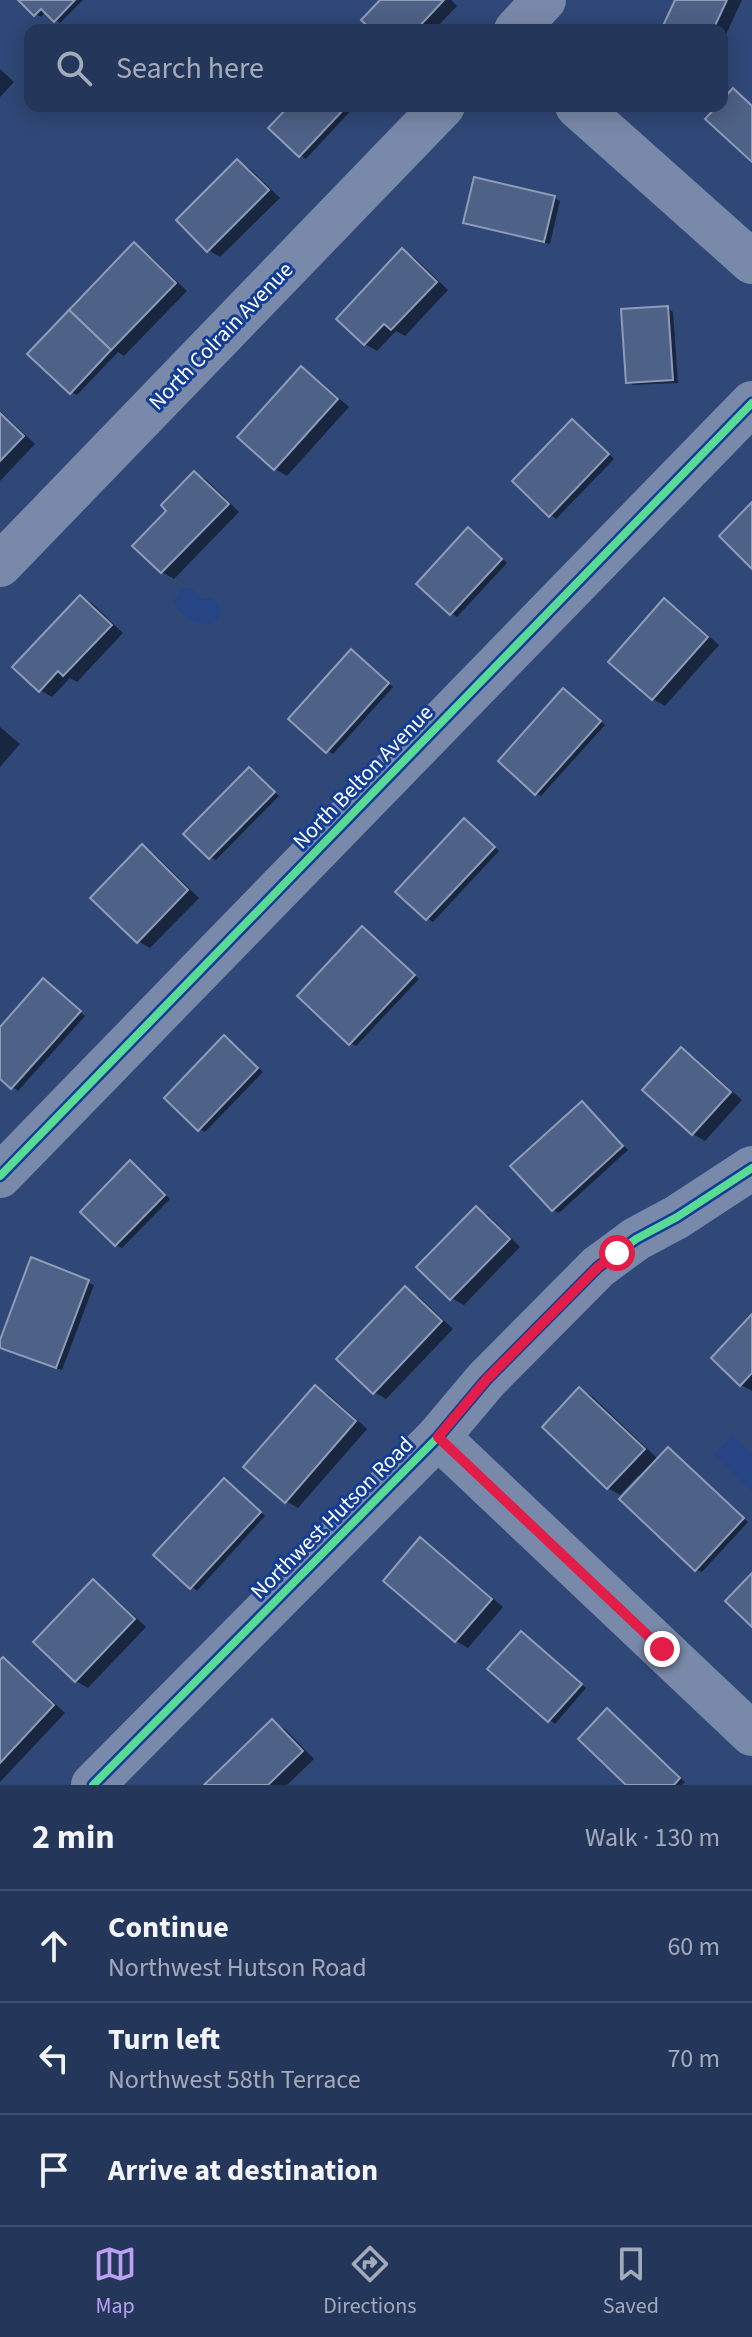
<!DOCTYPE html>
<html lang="en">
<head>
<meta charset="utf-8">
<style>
	:root { --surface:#243659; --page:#304162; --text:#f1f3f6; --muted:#a3abba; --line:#41506f; --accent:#bca0f2 }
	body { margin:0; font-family:"Source Sans 3",sans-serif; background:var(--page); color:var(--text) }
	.stop { position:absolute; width:24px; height:24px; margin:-18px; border:6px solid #e11d48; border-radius:50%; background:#fff }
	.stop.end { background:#e11d48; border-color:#fff; box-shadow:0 2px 8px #0008 }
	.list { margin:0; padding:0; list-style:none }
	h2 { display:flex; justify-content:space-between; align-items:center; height:104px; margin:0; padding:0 32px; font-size:34px }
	h2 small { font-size:26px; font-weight:400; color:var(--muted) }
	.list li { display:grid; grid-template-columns:52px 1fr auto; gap:24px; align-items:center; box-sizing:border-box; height:112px; padding:0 32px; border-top:2px solid var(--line) }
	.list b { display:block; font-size:30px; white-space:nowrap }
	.list p { margin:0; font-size:26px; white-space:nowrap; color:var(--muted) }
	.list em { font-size:26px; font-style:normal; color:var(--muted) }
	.icon { flex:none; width:44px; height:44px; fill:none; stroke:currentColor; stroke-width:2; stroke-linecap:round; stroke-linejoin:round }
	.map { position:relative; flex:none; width:752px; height:1785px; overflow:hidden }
	.search { position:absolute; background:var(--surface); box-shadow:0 4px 20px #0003; left:24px; right:24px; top:24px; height:88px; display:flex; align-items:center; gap:20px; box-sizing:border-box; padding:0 28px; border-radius:16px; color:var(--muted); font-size:30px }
	.sheet { height:440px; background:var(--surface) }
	nav { display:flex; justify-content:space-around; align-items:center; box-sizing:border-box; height:112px; border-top:2px solid var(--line); background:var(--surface); font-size:22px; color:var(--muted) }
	nav a { display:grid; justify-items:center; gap:4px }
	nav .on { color:var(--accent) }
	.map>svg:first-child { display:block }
	.water { fill:#274485 }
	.shadow { fill:#0007 }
	.building { fill:#4e6186; stroke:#8e9cb7; stroke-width:2 }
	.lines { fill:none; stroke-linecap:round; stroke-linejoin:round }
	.minor { stroke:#7989a9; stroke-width:44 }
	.cycleway-casing { stroke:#133d94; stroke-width:13 }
	.cycleway { stroke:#5adb95; stroke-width:8 }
	.route { stroke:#e11d48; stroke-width:10 }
	.labels { text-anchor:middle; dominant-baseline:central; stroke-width:6; stroke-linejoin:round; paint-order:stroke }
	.street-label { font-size:22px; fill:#fff; stroke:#133d94 }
</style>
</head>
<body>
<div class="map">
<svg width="752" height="1785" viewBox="0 0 752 1785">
	<rect width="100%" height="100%" fill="#304877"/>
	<g class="water">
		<path d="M183 588H191L203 600 210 598 217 602 222 612 213 624C195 625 181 618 173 601Z"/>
		<polygon points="732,1435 752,1454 752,1491 714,1454"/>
	</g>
	<g class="shadow">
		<polygon points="21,0 83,0 60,23 46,12 41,17 36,14"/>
		<polygon points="383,0 451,0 457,6 434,30 374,30"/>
		<polygon points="677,0 742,0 722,43 722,30 663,30"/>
		<polygon points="0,69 14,82 0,97"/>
		<polygon points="291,106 355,106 306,159 300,155"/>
		<polygon points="238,162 250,169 280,198 220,257 208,250"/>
		<polygon points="555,198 560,201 550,244 465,222"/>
		<polygon points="134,245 146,252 187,291 124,356 118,352 77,395 71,392"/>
		<polygon points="403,251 415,258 448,290 405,336 396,331 377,351 365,344"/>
		<polygon points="668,308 673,312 678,383 633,385 628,382"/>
		<polygon points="302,369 314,376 349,407 287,476 275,469"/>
		<polygon points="0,411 35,444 0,481"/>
		<polygon points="578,424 614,459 556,519 515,481"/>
		<polygon points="195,473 207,480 239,512 174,579 162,572 169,511"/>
		<polygon points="474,533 507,563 457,617 451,613"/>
		<polygon points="80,597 93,604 123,633 77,682 70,678 52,697 40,690"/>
		<polygon points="665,601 677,608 719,645 665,706 653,699 611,662"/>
		<polygon points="357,655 393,687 333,754 328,751"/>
		<polygon points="569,694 605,725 541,796 536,793"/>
		<polygon points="0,727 20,744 0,767"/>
		<polygon points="250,769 279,796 216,860 210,857"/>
		<polygon points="470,824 499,851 433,922 427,918"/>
		<polygon points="142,847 154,854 199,898 150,948 138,941"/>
		<polygon points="363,928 419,979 356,1046 351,1043"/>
		<polygon points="49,984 85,1016 18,1091 0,1076 0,1030"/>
		<polygon points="230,1041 263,1072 205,1132 200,1129"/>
		<polygon points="682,1050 694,1057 742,1100 705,1141 693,1134"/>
		<polygon points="582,1104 628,1150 559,1213 553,1210"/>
		<polygon points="136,1166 170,1199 122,1248 116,1245"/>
		<polygon points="476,1208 488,1215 520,1247 464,1305 451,1298"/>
		<polygon points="32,1260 94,1285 62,1370 6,1349"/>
		<polygon points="406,1289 418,1296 453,1329 386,1399 374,1392"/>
		<polygon points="752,1317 752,1391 741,1385"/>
		<polygon points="315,1387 328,1394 367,1429 298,1508 286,1501"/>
		<polygon points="580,1389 592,1396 659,1460 668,1449 674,1452 748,1522 702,1572 696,1569 639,1475 620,1495 608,1488"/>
		<polygon points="230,1484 265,1516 197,1591 156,1555"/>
		<polygon points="421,1540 433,1547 503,1607 468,1648 456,1641 386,1580"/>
		<polygon points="93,1582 105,1589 146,1627 88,1688 76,1681"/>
		<polygon points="527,1637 586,1688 555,1724 490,1669"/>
		<polygon points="3,1659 15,1667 65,1713 0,1782 0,1663"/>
		<polygon points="608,1711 685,1782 682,1785 629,1785"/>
		<polygon points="273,1722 285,1729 314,1759 287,1785 207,1785"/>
	</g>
	<g class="building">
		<polygon points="18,0 75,0 54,22 41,9 34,16"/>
		<polygon points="380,0 444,0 416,30 371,30 361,20"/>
		<polygon points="675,0 727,0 713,30 661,30"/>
		<polygon points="733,88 752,106 752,162 705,119 717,106 722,106 722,100"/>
		<polygon points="289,106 347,106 299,157 268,128"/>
		<polygon points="237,159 269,190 207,252 176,220"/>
		<polygon points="474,177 555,196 544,242 463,223"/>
		<polygon points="134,242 176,283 111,350 69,310"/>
		<polygon points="402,248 437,282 391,330 384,324 364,345 336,319"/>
		<polygon points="668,306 673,380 626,383 621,309"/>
		<polygon points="69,310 111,350 70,394 27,354"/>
		<polygon points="301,366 338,399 274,470 237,437"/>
		<polygon points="0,413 24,436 0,461"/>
		<polygon points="572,419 609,454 549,517 512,481"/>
		<polygon points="194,471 229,504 161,573 132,546 166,511 161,505"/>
		<polygon points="752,502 752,569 719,536"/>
		<polygon points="468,527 502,559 450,615 416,584"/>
		<polygon points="80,595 112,625 63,676 58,671 39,692 12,667"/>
		<polygon points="664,598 708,637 652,700 608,662"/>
		<polygon points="351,649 389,683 326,753 288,719"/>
		<polygon points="563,688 601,721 535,795 498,761"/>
		<polygon points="249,767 275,792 209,859 183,834"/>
		<polygon points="464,818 495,847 426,920 395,892"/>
		<polygon points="142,844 188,890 137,943 90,898"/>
		<polygon points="362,926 415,975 349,1045 297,996"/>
		<polygon points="43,978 81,1011 11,1089 0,1079 0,1027"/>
		<polygon points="224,1035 258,1068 198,1131 164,1098"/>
		<polygon points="681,1047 731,1092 692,1135 642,1090"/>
		<polygon points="582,1101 623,1146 552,1211 510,1166"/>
		<polygon points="130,1160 165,1195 115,1246 80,1212"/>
		<polygon points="476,1206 510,1239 450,1300 416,1267"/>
		<polygon points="31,1257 89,1280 56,1368 0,1348 0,1340"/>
		<polygon points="405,1286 442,1321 373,1394 336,1359"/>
		<polygon points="752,1314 752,1373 740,1386 711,1358"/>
		<polygon points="315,1385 356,1421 285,1503 243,1467"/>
		<polygon points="579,1387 645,1449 607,1489 542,1427"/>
		<polygon points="668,1447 744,1518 695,1571 619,1499"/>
		<polygon points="224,1478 261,1512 190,1589 153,1555"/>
		<polygon points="420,1537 492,1599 455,1642 383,1581"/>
		<polygon points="752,1573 752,1627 725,1601"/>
		<polygon points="93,1579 135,1619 75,1682 33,1642"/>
		<polygon points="521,1631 582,1684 548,1722 487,1669"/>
		<polygon points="3,1657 54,1705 0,1763 0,1660"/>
		<polygon points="607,1708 680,1778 674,1785 626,1785 578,1739"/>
		<polygon points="272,1719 303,1751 268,1785 204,1785"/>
	</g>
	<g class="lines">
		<g class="minor">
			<polyline points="516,30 544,0"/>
			<polyline points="577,106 752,262"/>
			<polyline points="0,565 443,106"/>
			<polyline points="0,1176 752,403"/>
			<polyline points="438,1437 752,1734"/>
			<polyline points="93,1785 438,1437 486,1380 598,1267 636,1239 677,1217 752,1168"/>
		</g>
		<defs>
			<g id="cycleway">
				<polyline points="0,1176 752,403"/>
				<polyline points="93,1785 438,1437 486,1380 598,1267 636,1239 677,1217 752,1168"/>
			</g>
		</defs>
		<use href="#cycleway" class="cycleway-casing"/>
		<use href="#cycleway" class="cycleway"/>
	</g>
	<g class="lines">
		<polyline class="route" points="617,1253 598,1267 486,1380 438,1437 662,1649"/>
	</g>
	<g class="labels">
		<g class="street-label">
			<text transform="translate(221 336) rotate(-46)">North Colrain Avenue</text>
			<text transform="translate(363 777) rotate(-46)">North Belton Avenue</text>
			<text transform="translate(332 1518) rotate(-45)">Northwest Hutson Road</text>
		</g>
	</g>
</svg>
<div class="stop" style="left:617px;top:1253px"></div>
<div class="stop end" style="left:662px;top:1649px"></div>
<div class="search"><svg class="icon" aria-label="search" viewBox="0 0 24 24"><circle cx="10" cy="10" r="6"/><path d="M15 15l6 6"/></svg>Search here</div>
</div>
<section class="sheet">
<h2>2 min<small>Walk · 130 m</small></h2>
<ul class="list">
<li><svg class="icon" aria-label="ahead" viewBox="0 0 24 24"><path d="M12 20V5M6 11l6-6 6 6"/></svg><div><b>Continue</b><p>Northwest Hutson Road</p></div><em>60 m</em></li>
<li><svg class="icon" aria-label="left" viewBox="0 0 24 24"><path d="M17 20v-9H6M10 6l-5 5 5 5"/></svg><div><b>Turn left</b><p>Northwest 58th Terrace</p></div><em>70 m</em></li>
<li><svg class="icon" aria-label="arrive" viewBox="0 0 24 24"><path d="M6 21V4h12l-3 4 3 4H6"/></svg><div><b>Arrive at destination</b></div></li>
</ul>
</section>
<nav>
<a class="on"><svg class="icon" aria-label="map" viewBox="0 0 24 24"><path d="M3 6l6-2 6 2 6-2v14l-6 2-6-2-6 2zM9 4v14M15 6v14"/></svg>Map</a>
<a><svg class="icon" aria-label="directions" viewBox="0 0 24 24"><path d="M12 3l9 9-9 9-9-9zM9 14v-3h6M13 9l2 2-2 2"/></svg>Directions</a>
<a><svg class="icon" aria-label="saved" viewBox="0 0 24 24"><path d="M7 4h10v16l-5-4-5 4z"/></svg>Saved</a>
</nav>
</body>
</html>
